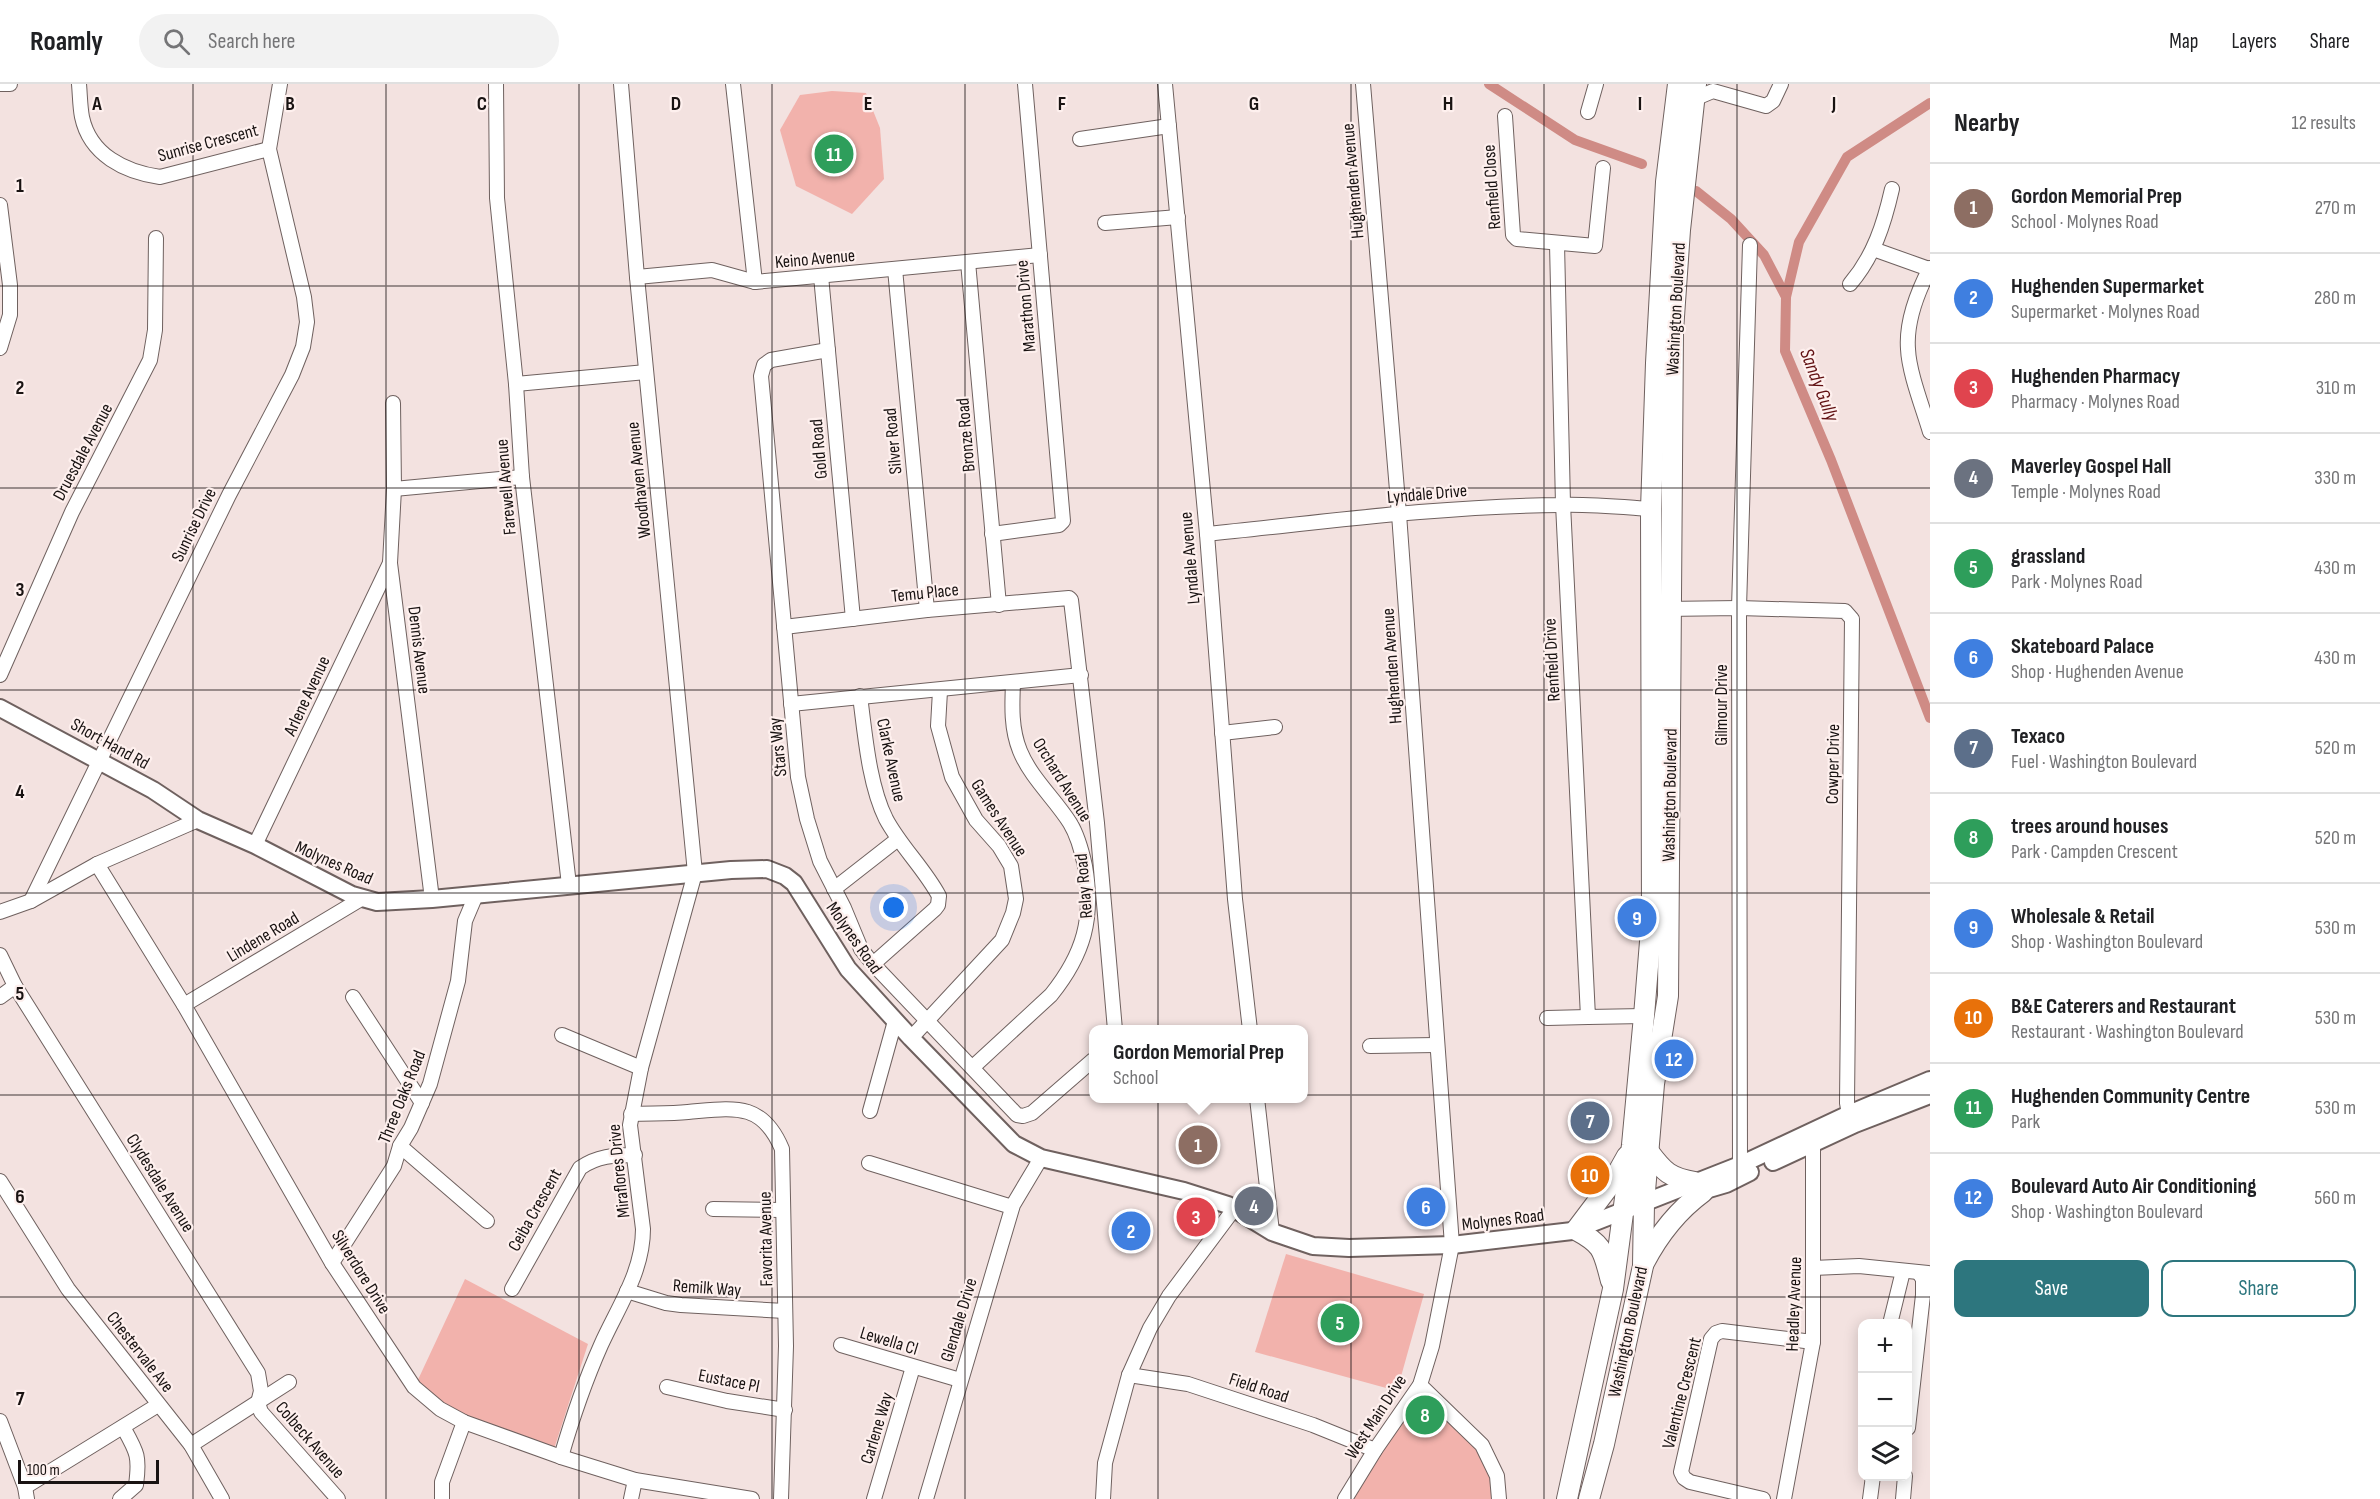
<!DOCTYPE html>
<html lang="en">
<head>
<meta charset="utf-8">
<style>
	:root { --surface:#fff; --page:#f2f2f2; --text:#202124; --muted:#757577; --line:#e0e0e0; --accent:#2d767e }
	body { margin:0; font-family:"Sofia Sans Condensed",sans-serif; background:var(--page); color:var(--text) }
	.controls { position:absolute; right:18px; bottom:18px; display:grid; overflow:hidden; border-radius:12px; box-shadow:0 3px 15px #0003 }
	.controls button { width:54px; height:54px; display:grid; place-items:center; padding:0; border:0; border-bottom:2px solid var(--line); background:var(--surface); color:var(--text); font:30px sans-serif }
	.scale { position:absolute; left:18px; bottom:15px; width:141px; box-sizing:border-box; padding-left:6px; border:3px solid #191312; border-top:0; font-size:16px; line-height:21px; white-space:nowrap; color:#191312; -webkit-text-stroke:4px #fef0ee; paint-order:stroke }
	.you { position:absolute; left:894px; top:824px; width:21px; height:21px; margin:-15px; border:4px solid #fff; border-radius:50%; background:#1a73e8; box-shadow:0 0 0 9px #1a73e833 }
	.badge { display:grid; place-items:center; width:39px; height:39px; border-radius:50%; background:var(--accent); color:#fff; font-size:20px; font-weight:700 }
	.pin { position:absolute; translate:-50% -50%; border:3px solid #fff; box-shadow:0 2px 6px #0006 }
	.popup { position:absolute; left:1089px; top:941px; width:219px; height:78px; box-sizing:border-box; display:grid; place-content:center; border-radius:12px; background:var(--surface); filter:drop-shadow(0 2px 4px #0005); font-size:20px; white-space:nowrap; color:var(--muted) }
	.popup b { font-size:22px; color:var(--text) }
	.popup::after { content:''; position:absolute; left:50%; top:100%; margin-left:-12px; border:12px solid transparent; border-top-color:var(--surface) }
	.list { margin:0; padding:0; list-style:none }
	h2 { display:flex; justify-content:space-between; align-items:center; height:78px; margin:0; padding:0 24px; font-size:26px }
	h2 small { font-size:20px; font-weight:400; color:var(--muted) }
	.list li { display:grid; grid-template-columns:39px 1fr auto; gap:18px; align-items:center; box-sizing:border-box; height:90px; padding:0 24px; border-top:2px solid var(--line) }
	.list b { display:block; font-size:22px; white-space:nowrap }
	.list p { margin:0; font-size:20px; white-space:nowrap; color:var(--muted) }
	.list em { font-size:20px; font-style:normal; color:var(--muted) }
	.actions { display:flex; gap:12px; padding:18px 24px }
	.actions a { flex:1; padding:14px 0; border:2px solid var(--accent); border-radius:12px; text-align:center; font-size:21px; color:var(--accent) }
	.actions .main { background:var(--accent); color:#fff }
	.icon { flex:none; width:33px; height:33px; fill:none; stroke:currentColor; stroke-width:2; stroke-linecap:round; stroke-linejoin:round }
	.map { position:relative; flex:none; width:1930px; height:1415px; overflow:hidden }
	header { display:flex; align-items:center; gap:36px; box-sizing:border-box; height:84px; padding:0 30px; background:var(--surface); border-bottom:2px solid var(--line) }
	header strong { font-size:28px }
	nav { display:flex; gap:33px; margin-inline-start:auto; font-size:21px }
	.search { width:420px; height:54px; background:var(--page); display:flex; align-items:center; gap:15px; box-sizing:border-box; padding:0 21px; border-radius:33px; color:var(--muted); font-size:22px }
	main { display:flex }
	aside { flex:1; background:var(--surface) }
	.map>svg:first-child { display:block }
	.green { fill:#f2b2ac }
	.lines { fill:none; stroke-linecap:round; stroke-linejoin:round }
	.canal { stroke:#cf8b85; stroke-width:10 }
	.minor-casing { stroke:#6f615f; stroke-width:16 }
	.major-casing { stroke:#6f615f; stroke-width:20 }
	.highway-casing { stroke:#6f615f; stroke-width:22 }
	.minor { stroke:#fff; stroke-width:14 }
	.major { stroke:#fff; stroke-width:16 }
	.highway { stroke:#fff; stroke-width:20 }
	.grid { fill:none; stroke:#191312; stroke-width:1.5; stroke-opacity:0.55 }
	.labels { text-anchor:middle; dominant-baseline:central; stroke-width:4.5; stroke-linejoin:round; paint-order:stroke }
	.street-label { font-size:18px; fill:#191312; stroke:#fef0ee }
	.water-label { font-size:20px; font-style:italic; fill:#600f11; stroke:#fef0ee }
	.grid-label { font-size:20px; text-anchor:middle; font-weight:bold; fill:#191312; stroke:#fef0ee; stroke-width:4.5; stroke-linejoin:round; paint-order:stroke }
</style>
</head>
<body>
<header>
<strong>Roamly</strong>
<div class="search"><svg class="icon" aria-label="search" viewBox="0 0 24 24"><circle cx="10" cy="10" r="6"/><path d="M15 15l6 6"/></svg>Search here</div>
<nav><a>Map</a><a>Layers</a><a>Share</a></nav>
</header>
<main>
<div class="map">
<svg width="1930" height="1415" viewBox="0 0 1930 1415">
	<rect width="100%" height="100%" fill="#f3e2e0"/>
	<g class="green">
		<polygon points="832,7 866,9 880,44 884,95 852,130 796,102 780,46 800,11"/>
		<polygon points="1286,1170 1424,1210 1397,1307 1255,1268"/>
		<polygon points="465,1195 588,1260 554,1365 466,1336 416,1300"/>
		<polygon points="1420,1301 1482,1361 1499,1415 1345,1415"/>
	</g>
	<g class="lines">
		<g class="canal">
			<polyline points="1489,0 1575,56 1642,80"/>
			<polyline points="1930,19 1847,73 1799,158 1786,213 1785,267 1831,376 1930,634"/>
			<polyline points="1696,107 1731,135 1764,171 1786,213"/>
		</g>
		<defs>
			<g id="minor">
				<polyline points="0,0 10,0"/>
				<path d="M79 0C80 11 80 23 82 33 90 71 125 88 160 93L269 65"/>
				<polyline points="496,0 497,114 516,300 522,393 569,801"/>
				<polyline points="733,0 755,198"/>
				<polyline points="1165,0 1207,450 1235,815 1250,946"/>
				<polyline points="1694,15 1713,7 1766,22 1773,17 1781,0"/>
				<polyline points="1588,28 1596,0"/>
				<polyline points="1505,32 1513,151 1517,155 1595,162 1603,84"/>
				<polyline points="1080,55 1169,42"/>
				<polyline points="0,121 10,201 10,231 0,264"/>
				<polyline points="1105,139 1178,133"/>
				<polyline points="1557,160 1563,420 1588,933 1644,932"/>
				<polyline points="1873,165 1929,185"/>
				<polyline points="968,178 999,521"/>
				<path d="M1930 184C1918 207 1906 238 1908 265 1909 289 1923 324 1930 348"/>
				<polyline points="895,185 927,526"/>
				<polyline points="821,192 853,535"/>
				<polyline points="637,193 712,186 755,198 1040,171"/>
				<path d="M1850 200C1874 172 1884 140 1892 105"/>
				<polyline points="828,266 771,276 764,281 761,292 798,693 807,735 820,777 844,824 861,865 873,880 1017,1031 1023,1032 1032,1029 1093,976"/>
				<polyline points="516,300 646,288"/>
				<polyline points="393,319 394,405 390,479 432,815"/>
				<polyline points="394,405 522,393"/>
				<polyline points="992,450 1059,441 1063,437 1025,0"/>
				<path d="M1207 450C1324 438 1442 422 1560 421 1590 420 1621 423 1651 425"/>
				<polyline points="1664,525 1739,524 1845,527 1852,535 1847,1019 1849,1030"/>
				<polyline points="784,543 927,526 1069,514 1071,516 1097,739 1115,946"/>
				<polyline points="0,591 72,428 150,276 155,246 156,154"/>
				<path d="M860 612C865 650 869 701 886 735 901 763 924 784 939 812L938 821 935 825 873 880"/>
				<polyline points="791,620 1081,591"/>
				<polyline points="1222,649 1275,643"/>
				<polyline points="255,761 390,479"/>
				<polyline points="97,780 184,921 332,1179 414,1303 440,1325 464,1338 561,1373 635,1396 752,1415"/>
				<polyline points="834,805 898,755"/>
				<polyline points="31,817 229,411 292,291 303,263 307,238 304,213 269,65 280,0"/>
				<polyline points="0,828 31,817 97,780 198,736"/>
				<polyline points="0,871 15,902 258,1289 261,1307 258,1319 261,1328 338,1415"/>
				<polyline points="0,913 15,902"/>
				<polyline points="353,913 422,1019"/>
				<polyline points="184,921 361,815"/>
				<polyline points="1547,934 1588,933"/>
				<polyline points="562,951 641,984"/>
				<polyline points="911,954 1002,856 1013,829 1016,815 1011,782 999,762 976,736 952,693 938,642 940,607"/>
				<polyline points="1370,962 1436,961"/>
				<path d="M973 983 1051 911C1084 870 1094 834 1085 782 1082 768 1078 752 1070 739 1055 715 1031 694 1020 667 1011 645 1012 622 1013 599"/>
				<polyline points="1257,1014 1272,1148"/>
				<polyline points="870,1027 895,937"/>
				<path d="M631 1030C650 1029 669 1030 688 1028 733 1024 762 1017 782 1065L786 1262 781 1415"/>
				<polyline points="400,1062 487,1137"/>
				<polyline points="869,1079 1012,1123"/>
				<polyline points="1740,1081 1739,524 1750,161"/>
				<polyline points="0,1097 68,1205 191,1361 222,1415"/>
				<polyline points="713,1125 783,1126"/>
				<polyline points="332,1179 394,1082 400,1062 411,1044 430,1000 458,897 465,837 476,811"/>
				<polyline points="1813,1184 1859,1182 1928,1189"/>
				<path d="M512 1205 580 1084C597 1072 614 1071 635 1071"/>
				<polyline points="627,1207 666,1219 681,1221 785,1227"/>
				<polyline points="1890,1240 1903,1187"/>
				<polyline points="841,1261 960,1296"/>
				<polyline points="1129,1291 1188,1300 1313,1341 1375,1366"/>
				<polyline points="1420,1301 1482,1361 1497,1392 1499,1415"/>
				<polyline points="667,1303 727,1317 785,1326"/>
				<polyline points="0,1337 25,1403 27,1415"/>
				<polyline points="1908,1344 1923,1211 1923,1195 1919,1189"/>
				<polyline points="191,1361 289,1298"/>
				<path d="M561 1373C572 1335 585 1297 601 1261 618 1223 643 1188 643 1145L630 1041 641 984 695 789 637 193 621 0"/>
				<polyline points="25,1403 158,1321"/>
				<path d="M120 1415 136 1401C140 1372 137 1368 123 1343"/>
				<polyline points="442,1415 442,1398 464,1338"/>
				<polyline points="631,1415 635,1396"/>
				<polyline points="874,1415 913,1283"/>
				<polyline points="926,1415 1013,1121 1041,1074"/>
				<polyline points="1103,1415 1105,1379 1129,1291 1150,1244 1169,1212 1234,1125"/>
				<polyline points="1345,1415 1375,1366 1420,1301 1432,1262 1452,1161 1399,430 1363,0"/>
				<polyline points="1763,1415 1690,1398 1684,1394 1681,1388 1711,1255 1716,1249 1722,1247 1813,1258"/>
				<polyline points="1784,1415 1813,1258 1813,1060"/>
				<polyline points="1870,1415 1873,1392"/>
				<polyline points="1903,1415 1905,1392"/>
			</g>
			<g id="major">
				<polyline points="0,624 153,706 198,736 255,761 352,811 377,818 432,815 731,786 767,785 785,792 794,799 848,885 911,954 1014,1060 1041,1074 1184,1107 1228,1121 1272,1148 1313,1162 1349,1164 1452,1161 1572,1147 1740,1081 1849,1030 1930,996"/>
				<polyline points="1773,1078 1855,1040 1930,1011"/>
				<polyline points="1692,1110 1726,1100 1750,1088"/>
			</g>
			<g id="highway">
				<path d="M1649 1068C1664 1088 1670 1094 1695 1098"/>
				<path d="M1644 1179C1659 1150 1677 1127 1703 1108"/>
				<path d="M1611 1197C1603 1167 1604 1161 1576 1146L1613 1097 1627 1072"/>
				<polyline points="1567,1415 1613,1205 1632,1061 1644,932 1652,833 1651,425 1656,279 1666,98 1678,0"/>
				<polyline points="1589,1415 1604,1360 1643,1182 1644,1119 1654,1000 1668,912 1673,247 1680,146 1696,0"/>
			</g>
		</defs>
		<use href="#minor" class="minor-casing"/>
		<use href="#major" class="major-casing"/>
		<use href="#highway" class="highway-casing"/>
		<use href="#minor" class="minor"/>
		<use href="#major" class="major"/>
		<use href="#highway" class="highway"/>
	</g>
	<path class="grid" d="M193 0V1415M386 0V1415M579 0V1415M772 0V1415M965 0V1415M1158 0V1415M1351 0V1415M1544 0V1415M1737 0V1415M0 202H1930M0 404H1930M0 606H1930M0 809H1930M0 1011H1930M0 1213H1930"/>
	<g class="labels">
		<g class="street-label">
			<text transform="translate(208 59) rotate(-15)">Sunrise Crescent</text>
			<text transform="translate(1353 97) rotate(-95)">Hughenden Avenue</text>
			<text transform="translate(1492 103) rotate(-94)">Renfield Close</text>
			<text transform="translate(815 175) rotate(-5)">Keino Avenue</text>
			<text transform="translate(1026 222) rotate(-95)">Marathon Drive</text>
			<text transform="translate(1676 225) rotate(-87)">Washington Boulevard</text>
			<text transform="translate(966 351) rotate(-95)">Bronze Road</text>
			<text transform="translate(893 357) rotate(-95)">Silver Road</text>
			<text transform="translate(819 365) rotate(-95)">Gold Road</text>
			<text transform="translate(83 368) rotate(-62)">Druesdale Avenue</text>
			<text transform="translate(639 396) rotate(-96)">Woodhaven Avenue</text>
			<text transform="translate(506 403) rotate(-95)">Farewell Avenue</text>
			<text transform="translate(1427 410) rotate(-5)">Lyndale Drive</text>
			<text transform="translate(194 441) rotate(-64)">Sunrise Drive</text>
			<text transform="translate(1190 474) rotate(-95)">Lyndale Avenue</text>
			<text transform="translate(925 509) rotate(-6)">Temu Place</text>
			<text transform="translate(419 566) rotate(83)">Dennis Avenue</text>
			<text transform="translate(1552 576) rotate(-93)">Renfield Drive</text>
			<text transform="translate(1392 582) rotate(-94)">Hughenden Avenue</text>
			<text transform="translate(307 612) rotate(-65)">Arlene Avenue</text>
			<text transform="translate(1721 621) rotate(-90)">Gilmour Drive</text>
			<text transform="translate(110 660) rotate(29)">Short Hand Rd</text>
			<text transform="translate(778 663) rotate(-96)">Stars Way</text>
			<text transform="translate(891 676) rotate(78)">Clarke Avenue</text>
			<text transform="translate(1833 680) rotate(-89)">Cowper Drive</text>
			<text transform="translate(1062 696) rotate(58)">Orchard Avenue</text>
			<text transform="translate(1670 711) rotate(-89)">Washington Boulevard</text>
			<text transform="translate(999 734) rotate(57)">Games Avenue</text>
			<text transform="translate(334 779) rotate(24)">Molynes Road</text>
			<text transform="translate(1084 802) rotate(-95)">Relay Road</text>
			<text transform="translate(263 853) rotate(-31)">Lindene Road</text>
			<text transform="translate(854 854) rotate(55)">Molynes Road</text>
			<text transform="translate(402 1013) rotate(-68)">Three Oaks Road</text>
			<text transform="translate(619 1087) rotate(-96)">Miraflores Drive</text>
			<text transform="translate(160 1099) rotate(58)">Clydesdale Avenue</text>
			<text transform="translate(535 1126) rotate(-61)">Ceiba Crescent</text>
			<text transform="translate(1503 1136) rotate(-7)">Molynes Road</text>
			<text transform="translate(766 1155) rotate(-91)">Favorita Avenue</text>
			<text transform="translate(361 1188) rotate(58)">Silverdore Drive</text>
			<text transform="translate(707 1204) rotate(4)">Remilk Way</text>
			<text transform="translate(1794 1220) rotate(-88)">Headley Avenue</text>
			<text transform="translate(959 1236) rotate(-73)">Glendale Drive</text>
			<text transform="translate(1628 1248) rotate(-78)">Washington Boulevard</text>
			<text transform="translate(889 1257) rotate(17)">Lewella Cl</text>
			<text transform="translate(140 1268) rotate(52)">Chestervale Ave</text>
			<text transform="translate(729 1297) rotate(11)">Eustace Pl</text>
			<text transform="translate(1259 1304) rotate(18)">Field Road</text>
			<text transform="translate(1682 1309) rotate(-76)">Valentine Crescent</text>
			<text transform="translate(1376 1333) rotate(-57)">West Main Drive</text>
			<text transform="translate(877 1344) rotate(-73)">Carlene Way</text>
			<text transform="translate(310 1356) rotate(49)">Colbeck Avenue</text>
		</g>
		<g class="water-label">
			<text transform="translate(1819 301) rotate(69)">Sandy Gully</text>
		</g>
	</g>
	<g class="grid-label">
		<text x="97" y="26">A</text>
		<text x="290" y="26">B</text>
		<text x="482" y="26">C</text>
		<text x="676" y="26">D</text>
		<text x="868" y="26">E</text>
		<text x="1062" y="26">F</text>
		<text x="1254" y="26">G</text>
		<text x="1448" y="26">H</text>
		<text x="1640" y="26">I</text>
		<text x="1834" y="26">J</text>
		<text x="20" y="108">1</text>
		<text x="20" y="310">2</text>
		<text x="20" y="512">3</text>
		<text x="20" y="714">4</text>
		<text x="20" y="916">5</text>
		<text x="20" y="1119">6</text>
		<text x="20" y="1321">7</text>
	</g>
</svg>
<div class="controls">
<button>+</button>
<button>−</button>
<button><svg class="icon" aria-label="layers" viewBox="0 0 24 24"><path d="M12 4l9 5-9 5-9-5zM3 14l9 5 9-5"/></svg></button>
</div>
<div class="scale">100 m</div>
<div class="you"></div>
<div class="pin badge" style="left:1198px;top:1061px;background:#8d6e63">1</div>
<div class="popup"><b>Gordon Memorial Prep</b>School</div>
<div class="pin badge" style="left:1131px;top:1147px;background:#3f7fe0">2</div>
<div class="pin badge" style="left:1196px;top:1133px;background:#e0444e">3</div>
<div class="pin badge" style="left:1254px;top:1122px;background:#6b7280">4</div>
<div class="pin badge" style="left:1340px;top:1239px;background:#2e9e5b">5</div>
<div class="pin badge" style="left:1426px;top:1123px;background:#3f7fe0">6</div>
<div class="pin badge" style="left:1590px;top:1037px;background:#5c6f8a">7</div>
<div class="pin badge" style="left:1425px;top:1331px;background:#2e9e5b">8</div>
<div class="pin badge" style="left:1637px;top:834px;background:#3f7fe0">9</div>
<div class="pin badge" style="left:1590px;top:1091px;background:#e8710a">10</div>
<div class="pin badge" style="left:834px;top:70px;background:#2e9e5b">11</div>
<div class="pin badge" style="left:1674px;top:975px;background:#3f7fe0">12</div>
</div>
<aside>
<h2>Nearby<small>12 results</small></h2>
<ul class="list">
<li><span class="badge" style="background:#8d6e63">1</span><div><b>Gordon Memorial Prep</b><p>School · Molynes Road</p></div><em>270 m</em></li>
<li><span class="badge" style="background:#3f7fe0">2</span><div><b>Hughenden Supermarket</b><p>Supermarket · Molynes Road</p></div><em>280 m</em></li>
<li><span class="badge" style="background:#e0444e">3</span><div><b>Hughenden Pharmacy</b><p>Pharmacy · Molynes Road</p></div><em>310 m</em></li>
<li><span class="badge" style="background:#6b7280">4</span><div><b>Maverley Gospel Hall</b><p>Temple · Molynes Road</p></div><em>330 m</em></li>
<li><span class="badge" style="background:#2e9e5b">5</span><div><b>grassland</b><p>Park · Molynes Road</p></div><em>430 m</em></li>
<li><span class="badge" style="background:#3f7fe0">6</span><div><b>Skateboard Palace</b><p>Shop · Hughenden Avenue</p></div><em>430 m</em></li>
<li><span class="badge" style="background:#5c6f8a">7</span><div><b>Texaco</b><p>Fuel · Washington Boulevard</p></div><em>520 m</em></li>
<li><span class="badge" style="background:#2e9e5b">8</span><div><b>trees around houses</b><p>Park · Campden Crescent</p></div><em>520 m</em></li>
<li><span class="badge" style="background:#3f7fe0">9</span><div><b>Wholesale &amp; Retail</b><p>Shop · Washington Boulevard</p></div><em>530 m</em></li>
<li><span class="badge" style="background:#e8710a">10</span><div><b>B&amp;E Caterers and Restaurant</b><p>Restaurant · Washington Boulevard</p></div><em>530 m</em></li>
<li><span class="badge" style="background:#2e9e5b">11</span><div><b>Hughenden Community Centre</b><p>Park</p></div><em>530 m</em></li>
<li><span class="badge" style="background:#3f7fe0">12</span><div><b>Boulevard Auto Air Conditioning</b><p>Shop · Washington Boulevard</p></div><em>560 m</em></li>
</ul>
<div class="actions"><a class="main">Save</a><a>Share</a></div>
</aside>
</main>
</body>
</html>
